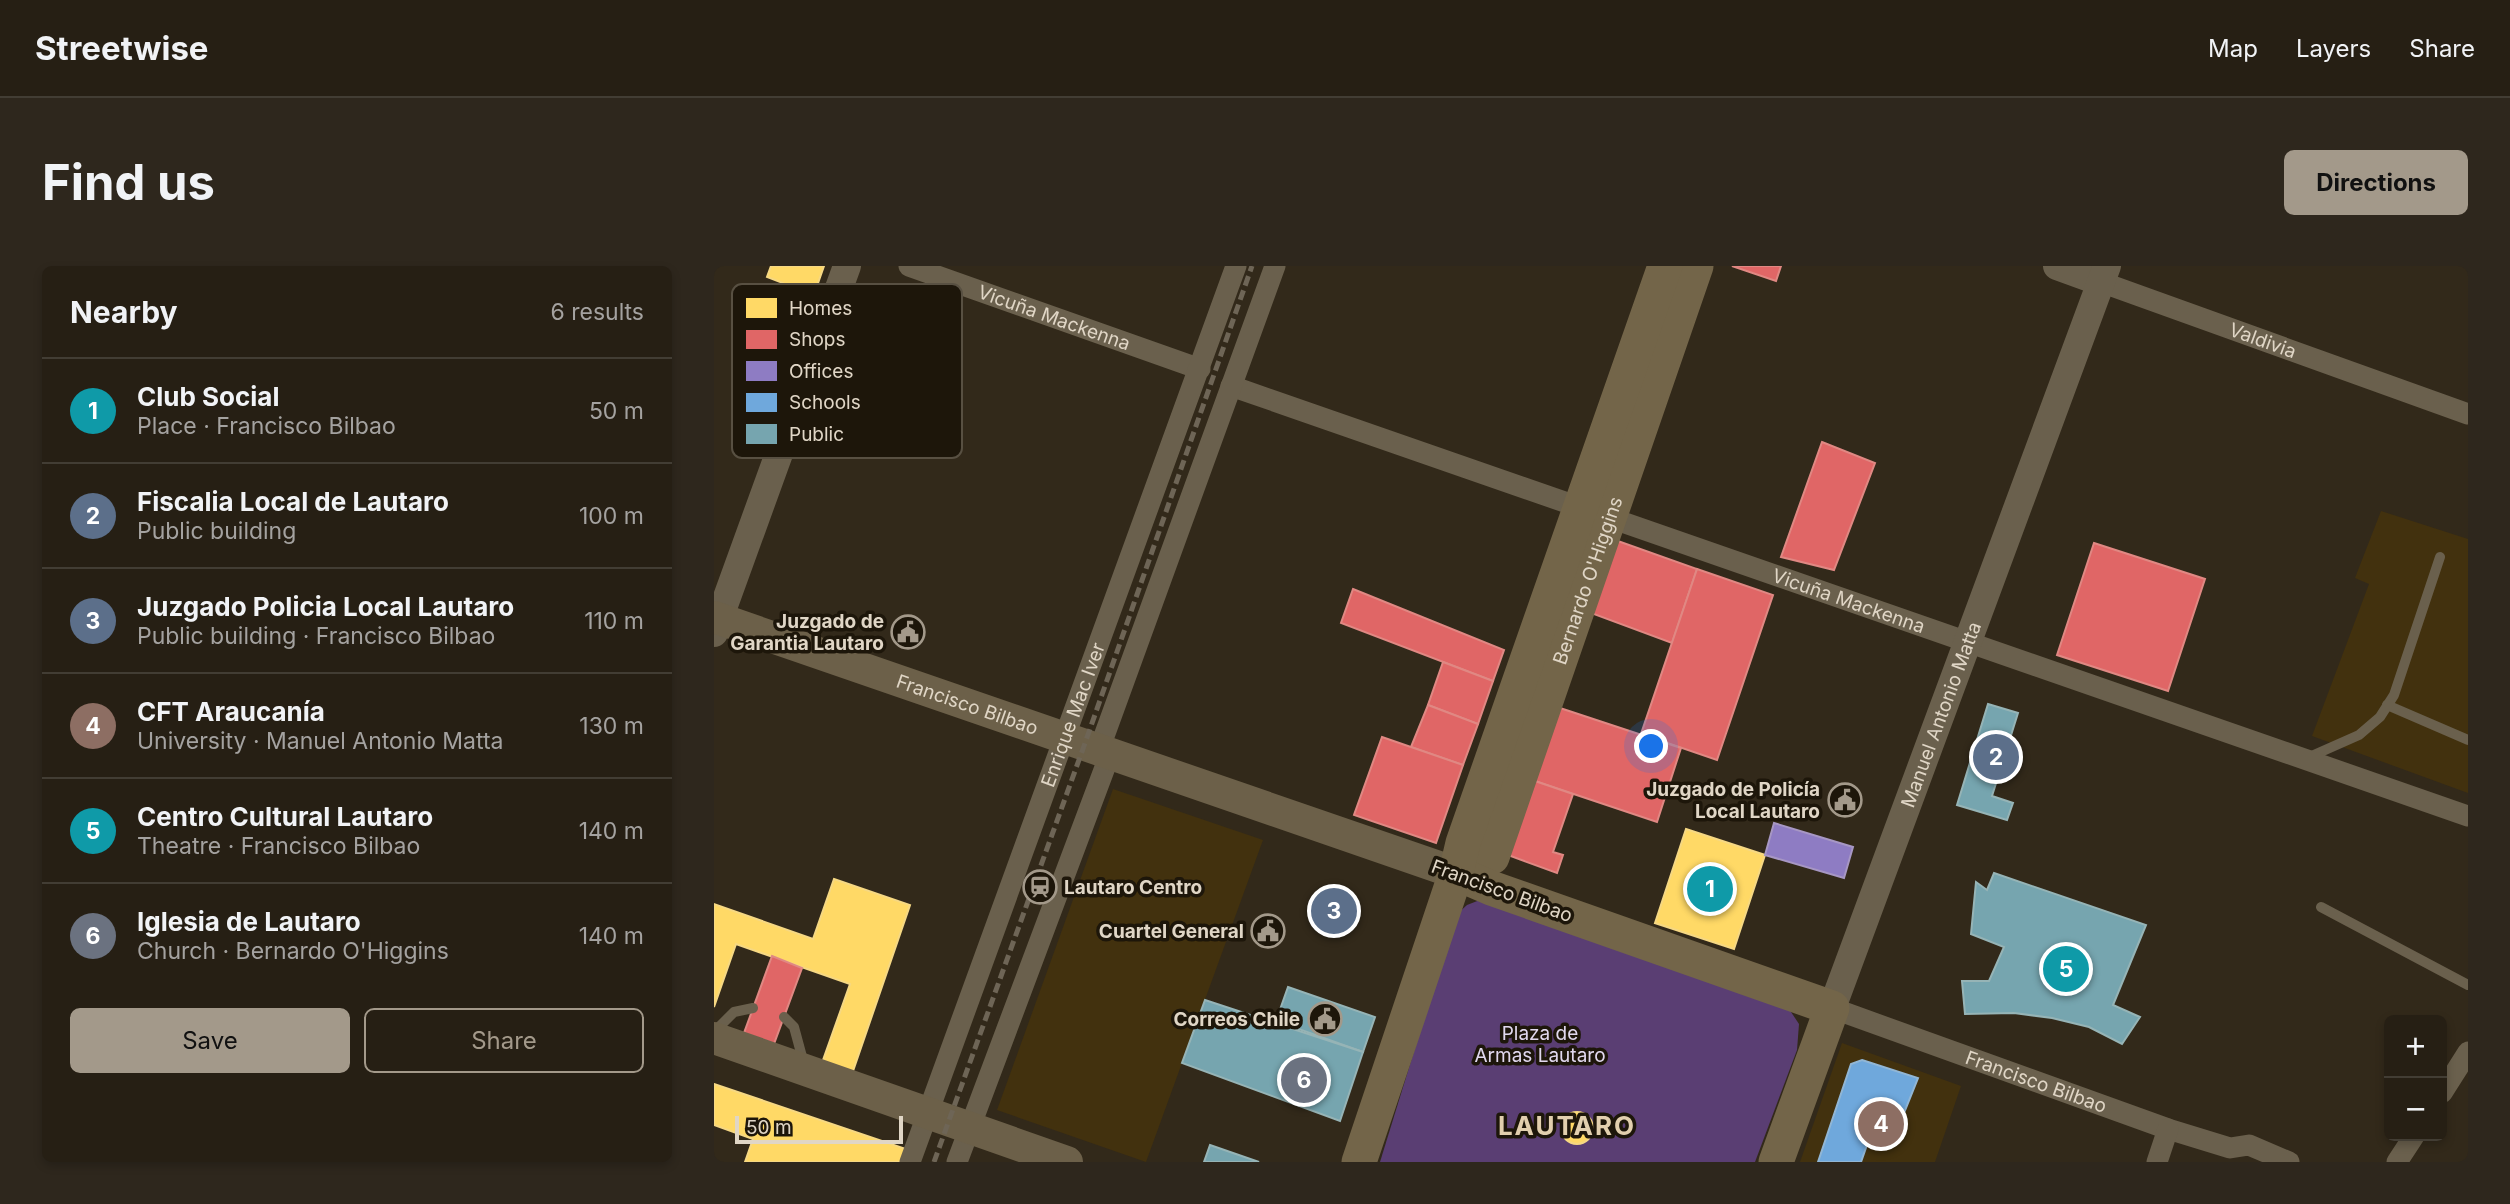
<!DOCTYPE html>
<html lang="en">
<head>
<meta charset="utf-8">
<style>
	:root { --surface:#261f14; --page:#2e271d; --text:#f1f3f6; --muted:#a4a2a0; --line:#423d34; --accent:#a3998a }
	body { margin:0; font-family:Inter,sans-serif; background:var(--page); color:var(--text) }
	.controls { position:absolute; right:21px; bottom:21px; display:grid; overflow:hidden; border-radius:10px; box-shadow:0 4px 10px #0003 }
	.controls button { width:63px; height:63px; display:grid; place-items:center; padding:0; border:0; border-bottom:2px solid var(--line); background:var(--surface); color:var(--text); font:35px sans-serif }
	.scale { position:absolute; left:21px; bottom:18px; width:168px; box-sizing:border-box; padding-left:7px; border:4px solid #e0d6c6; border-top:0; font-size:19px; line-height:24px; white-space:nowrap; color:#e0d6c6; -webkit-text-stroke:5px #1d160a; paint-order:stroke }
	.you { position:absolute; left:938px; top:481px; width:24px; height:24px; margin:-18px; border:5px solid #fff; border-radius:50%; background:#1a73e8; box-shadow:0 0 0 10px #1a73e833 }
	.badge { display:grid; place-items:center; width:46px; height:46px; border-radius:50%; background:var(--accent); color:#fff; font-size:23px; font-weight:700 }
	.pin { position:absolute; translate:-50% -50%; border:4px solid #fff; box-shadow:0 2px 7px #0006 }
	.list { margin:0; padding:0; list-style:none }
	h2 { display:flex; justify-content:space-between; align-items:center; height:91px; margin:0; padding:0 28px; font-size:30px }
	h2 small { font-size:23px; font-weight:400; color:var(--muted) }
	.list li { display:grid; grid-template-columns:46px 1fr auto; gap:21px; align-items:center; box-sizing:border-box; height:105px; padding:0 28px; border-top:2px solid var(--line) }
	.list b { display:block; font-size:26px; white-space:nowrap }
	.list p { margin:0; font-size:23px; white-space:nowrap; color:var(--muted) }
	.list em { font-size:23px; font-style:normal; color:var(--muted) }
	.actions { display:flex; gap:14px; padding:21px 28px }
	.actions a { flex:1; padding:16px 0; border:2px solid var(--accent); border-radius:10px; text-align:center; font-size:24px; color:var(--accent) }
	.actions .main { background:var(--accent); color:#111 }
	.map { position:relative; flex:none; width:1754px; height:896px; overflow:hidden; border-radius:10px }
	header { display:flex; align-items:center; gap:42px; box-sizing:border-box; height:98px; padding:0 35px; background:var(--surface); border-bottom:2px solid var(--line) }
	header strong { font-size:33px }
	nav { display:flex; gap:38px; margin-inline-start:auto; font-size:24px }
	.intro { display:flex; align-items:center; justify-content:space-between; box-sizing:border-box; height:168px; padding:0 42px }
	h1 { margin:0; font-size:49px }
	.button { padding:18px 32px; border-radius:10px; background:var(--accent); color:#111; font-size:24px; font-weight:700 }
	main { display:flex; gap:42px; padding:0 42px }
	aside { flex:1; background:var(--surface); border-radius:10px; box-shadow:0 4px 10px #0003 }
	.map>svg:first-child { display:block }
	.built { fill:#42310e }
	.green { fill:#5a3e73 }
	.homes { fill:#ffd966; stroke:#f6d883; stroke-width:2 }
	.shops { fill:#e06666; stroke:#e08883; stroke-width:2 }
	.offices { fill:#8e7cc3; stroke:#a797c4; stroke-width:2 }
	.schools { fill:#6fa8dc; stroke:#91b6d5; stroke-width:2 }
	.public { fill:#76a5af; stroke:#96b4b6; stroke-width:2 }
	.lines { fill:none; stroke-linecap:round; stroke-linejoin:round }
	.service { stroke:#6a604d; stroke-width:10 }
	.minor { stroke:#6a604d; stroke-width:21 }
	.tertiary { stroke:#6a604d; stroke-width:28 }
	.secondary { stroke:#6c6049; stroke-width:32 }
	.primary { stroke:#736549; stroke-width:35 }
	.rail { stroke:#6e6556; stroke-width:5; stroke-dasharray:10 5; stroke-linecap:butt }
	.labels { text-anchor:middle; dominant-baseline:central; stroke-width:7; stroke-linejoin:round; paint-order:stroke }
	.street-label { font-size:19px; fill:#e0d6c6; stroke:#1d160a }
	.poi-label { font-size:19px; font-weight:bold; fill:#e0d6c6; stroke:#1d160a; text-anchor:end }
	.park-label { font-size:19px; fill:#e1d8ee; stroke:#1d160a }
	.district-label { font-size:26px; font-weight:bold; letter-spacing:2px; fill:#e2cfae; stroke:#1d160a }
	.key { fill:#1d160a; stroke:#585042; stroke-width:2 }
	.key-label { font-size:19px; fill:#e0d6c6 }
</style>
</head>
<body>
<header>
<strong>Streetwise</strong>
<nav><a>Map</a><a>Layers</a><a>Share</a></nav>
</header>
<div class="intro"><h1>Find us</h1><a class="button">Directions</a></div>
<main>
<aside>
<h2>Nearby<small>6 results</small></h2>
<ul class="list">
<li><span class="badge" style="background:#0f9aa8">1</span><div><b>Club Social</b><p>Place · Francisco Bilbao</p></div><em>50 m</em></li>
<li><span class="badge" style="background:#5c6f8a">2</span><div><b>Fiscalia Local de Lautaro</b><p>Public building</p></div><em>100 m</em></li>
<li><span class="badge" style="background:#5c6f8a">3</span><div><b>Juzgado Policia Local Lautaro</b><p>Public building · Francisco Bilbao</p></div><em>110 m</em></li>
<li><span class="badge" style="background:#8d6e63">4</span><div><b>CFT Araucanía</b><p>University · Manuel Antonio Matta</p></div><em>130 m</em></li>
<li><span class="badge" style="background:#0f9aa8">5</span><div><b>Centro Cultural Lautaro</b><p>Theatre · Francisco Bilbao</p></div><em>140 m</em></li>
<li><span class="badge" style="background:#6b7280">6</span><div><b>Iglesia de Lautaro</b><p>Church · Bernardo O'Higgins</p></div><em>140 m</em></li>
</ul>
<div class="actions"><a class="main">Save</a><a>Share</a></div>
</aside>
<div class="map">
<svg width="1754" height="896" viewBox="0 0 1754 896">
	<rect width="100%" height="100%" fill="#32291a"/>
	<g class="built">
		<polygon points="1667,245 1754,273 1754,527 1598,470 1655,318 1641,312"/>
		<polygon points="399,523 549,574 432,896 283,844"/>
		<polygon points="1128,777 1247,820 1221,896 1086,896"/>
	</g>
	<polygon class="green" points="771,632 1075,743 1085,758 1083,784 1041,896 666,896 742,649 753,639"/>
	<g class="homes">
		<polygon points="57,0 110,0 96,40 65,30 69,17 53,11"/>
		<polygon points="972,563 1051,589 1020,683 941,657"/>
		<polygon points="120,613 196,639 138,808 108,797 136,718 22,678 0,741 0,638 99,673"/>
		<polygon points="0,818 192,883 187,896 31,896 39,873 0,859"/>
		<circle cx="863" cy="862" r="16"/>
	</g>
	<g class="shops">
		<polygon points="1018,0 1067,0 1062,15"/>
		<polygon points="1108,176 1161,197 1120,304 1067,291"/>
		<polygon points="901,274 983,303 958,377 877,347"/>
		<polygon points="1380,277 1491,313 1454,425 1343,389"/>
		<polygon points="983,303 1059,329 1003,494 927,468"/>
		<polygon points="639,323 790,384 779,415 627,357"/>
		<polygon points="729,396 779,415 764,458 714,439"/>
		<polygon points="714,439 764,458 749,499 697,481"/>
		<polygon points="843,441 967,482 943,556 818,514"/>
		<polygon points="668,471 749,499 722,577 640,549"/>
		<polygon points="818,514 859,528 839,586 849,589 843,607 791,588"/>
		<polygon points="58,690 88,702 60,778 30,767"/>
	</g>
	<polygon class="offices" points="1060,557 1139,581 1130,612 1051,589"/>
	<polygon class="schools" points="1148,794 1204,812 1190,847 1167,839 1147,896 1104,896 1137,798"/>
	<g class="public">
		<polygon points="1274,438 1304,447 1278,530 1299,537 1293,554 1243,539"/>
		<polygon points="1280,607 1432,659 1399,739 1426,751 1408,778 1375,761 1338,752 1300,747 1251,748 1248,715 1275,715 1290,681 1257,668 1262,616 1273,624"/>
		<polygon points="574,721 661,751 649,786 562,755"/>
		<polygon points="491,734 649,786 626,855 468,797"/>
		<polygon points="496,879 545,896 490,896"/>
	</g>
	<g class="lines">
		<g class="service">
			<polyline points="1673,439 1754,474"/>
			<polyline points="1593,492 1645,469 1666,451 1680,429 1726,291"/>
			<polyline points="1607,641 1754,719"/>
			<polyline points="70,751 80,761 90,798"/>
			<polyline points="0,766 20,746 39,742"/>
		</g>
		<g class="minor">
			<path id="s1" d="M195 0 486 103"/>
			<path id="s2" d="M1387 16 1754 148"/>
			<path id="s3" d="M517 120 1754 550"/>
			<polyline points="385,484 561,0"/>
			<path id="s4" d="M1118 742 1454 863 1516 882 1535 879 1575 896"/>
			<polyline points="1728,827 1754,786"/>
			<path id="s5" d="M196 896 522 0"/>
			<polyline points="243,896 396,488"/>
			<polyline points="1443,896 1454,863"/>
			<polyline points="1683,896 1700,870"/>
		</g>
		<g class="tertiary">
			<polyline points="1343,0 1387,16"/>
			<polyline points="0,367 133,0"/>
			<path id="s6" d="M1118 742 1393 0"/>
		</g>
		<g class="secondary">
			<path id="s7" d="M0 351 742 607"/>
			<polyline points="0,772 353,896"/>
		</g>
		<g class="primary">
			<path id="s8" d="M742 607 778 591 982 0"/>
			<polyline points="742,607 777,622 1118,742 1062,896"/>
			<polyline points="645,896 742,607 749,577 951,0"/>
		</g>
		<polyline class="rail" points="220,896 370,480 538,0"/>
	</g>
	<defs>
		<symbol id="civic-ring" viewBox="-11 -11 22 22"><circle r="9.5" fill="#1d160a" stroke="#a3998a" stroke-width="1.5"/><path d="M-.6-6.5H3V-4.5H.6V-3L4-1V1h2V6H-6V1h2V-1L-.6-3ZM-1.2 2.5V6h2.4V2.5Z" fill="#a3998a"/></symbol>
		<symbol id="station-ring" viewBox="-11 -11 22 22"><circle r="9.5" fill="#1d160a" stroke="#a3998a" stroke-width="1.5"/><path d="M-3-6H3Q5-6 5-4V2Q5 4 3 4L4.5 6H3L1.5 4h-3L-3 6H-4.5L-3 4Q-5 4-5 2V-4Q-5-6-3-6ZM-3.5-4v3h7v-3ZM-3.5 1v1.5H-2V1ZM2 1v1.5H3.5V1Z" fill="#a3998a"/></symbol>
	</defs>
	<g fill-rule="evenodd">
		<use href="#civic-ring" x="175" y="347" width="38" height="38"/>
		<use href="#civic-ring" x="1112" y="515" width="38" height="38"/>
		<use href="#station-ring" x="307" y="602" width="38" height="38"/>
		<use href="#civic-ring" x="535" y="646" width="38" height="38"/>
		<use href="#civic-ring" x="592" y="734" width="38" height="38"/>
	</g>
	<g class="labels">
		<g class="street-label">
			<text stroke="none"><textPath href="#s1" startOffset="154">Vicuña Mackenna</textPath></text>
			<text stroke="none"><textPath href="#s2" startOffset="172">Valdivia</textPath></text>
			<text stroke="none"><textPath href="#s8" startOffset="332">Bernardo O'Higgins</textPath></text>
			<text stroke="none"><textPath href="#s3" startOffset="654">Vicuña Mackenna</textPath></text>
			<text stroke="none"><textPath href="#s7" startOffset="268">Francisco Bilbao</textPath></text>
			<text stroke="none"><textPath href="#s5" startOffset="476">Enrique Mac Iver</textPath></text>
			<text stroke="none"><textPath href="#s6" startOffset="313">Manuel Antonio Matta</textPath></text>
			<text transform="translate(788 625) rotate(20)">Francisco Bilbao</text>
			<text stroke="none"><textPath href="#s4" startOffset="217">Francisco Bilbao</textPath></text>
		</g>
		<g class="poi-label">
			<text x="170" y="355">Juzgado de<tspan x="170" dy="22">Garantia Lautaro</tspan></text>
			<text x="1106" y="523">Juzgado de Policía<tspan x="1106" dy="22">Local Lautaro</tspan></text>
			<text x="350" y="621" text-anchor="start">Lautaro Centro</text>
			<text x="530" y="665">Cuartel General</text>
			<text x="586" y="753">Correos Chile</text>
		</g>
		<g class="park-label">
			<text x="826" y="767">Plaza de<tspan x="826" dy="22">Armas Lautaro</tspan></text>
		</g>
		<g class="district-label">
			<text x="853" y="859">LAUTARO</text>
		</g>
	</g>
	<rect x="18" y="18" width="230" height="174" rx="10" class="key"/>
	<rect x="32" y="32" width="31" height="20" fill="#ffd966"/>
	<rect x="32" y="64" width="31" height="19" fill="#e06666"/>
	<rect x="32" y="95" width="31" height="20" fill="#8e7cc3"/>
	<rect x="32" y="127" width="31" height="19" fill="#6fa8dc"/>
	<rect x="32" y="158" width="31" height="20" fill="#76a5af"/>
	<g class="key-label">
		<text x="75" y="49">Homes</text>
		<text x="75" y="80">Shops</text>
		<text x="75" y="112">Offices</text>
		<text x="75" y="143">Schools</text>
		<text x="75" y="175">Public</text>
	</g>
</svg>
<div class="controls">
<button>+</button>
<button>−</button>
</div>
<div class="scale">50 m</div>
<div class="you"></div>
<div class="pin badge" style="left:996px;top:623px;background:#0f9aa8">1</div>
<div class="pin badge" style="left:1282px;top:491px;background:#5c6f8a">2</div>
<div class="pin badge" style="left:620px;top:645px;background:#5c6f8a">3</div>
<div class="pin badge" style="left:1167px;top:858px;background:#8d6e63">4</div>
<div class="pin badge" style="left:1352px;top:703px;background:#0f9aa8">5</div>
<div class="pin badge" style="left:590px;top:814px;background:#6b7280">6</div>
</div>
</main>
</body>
</html>
